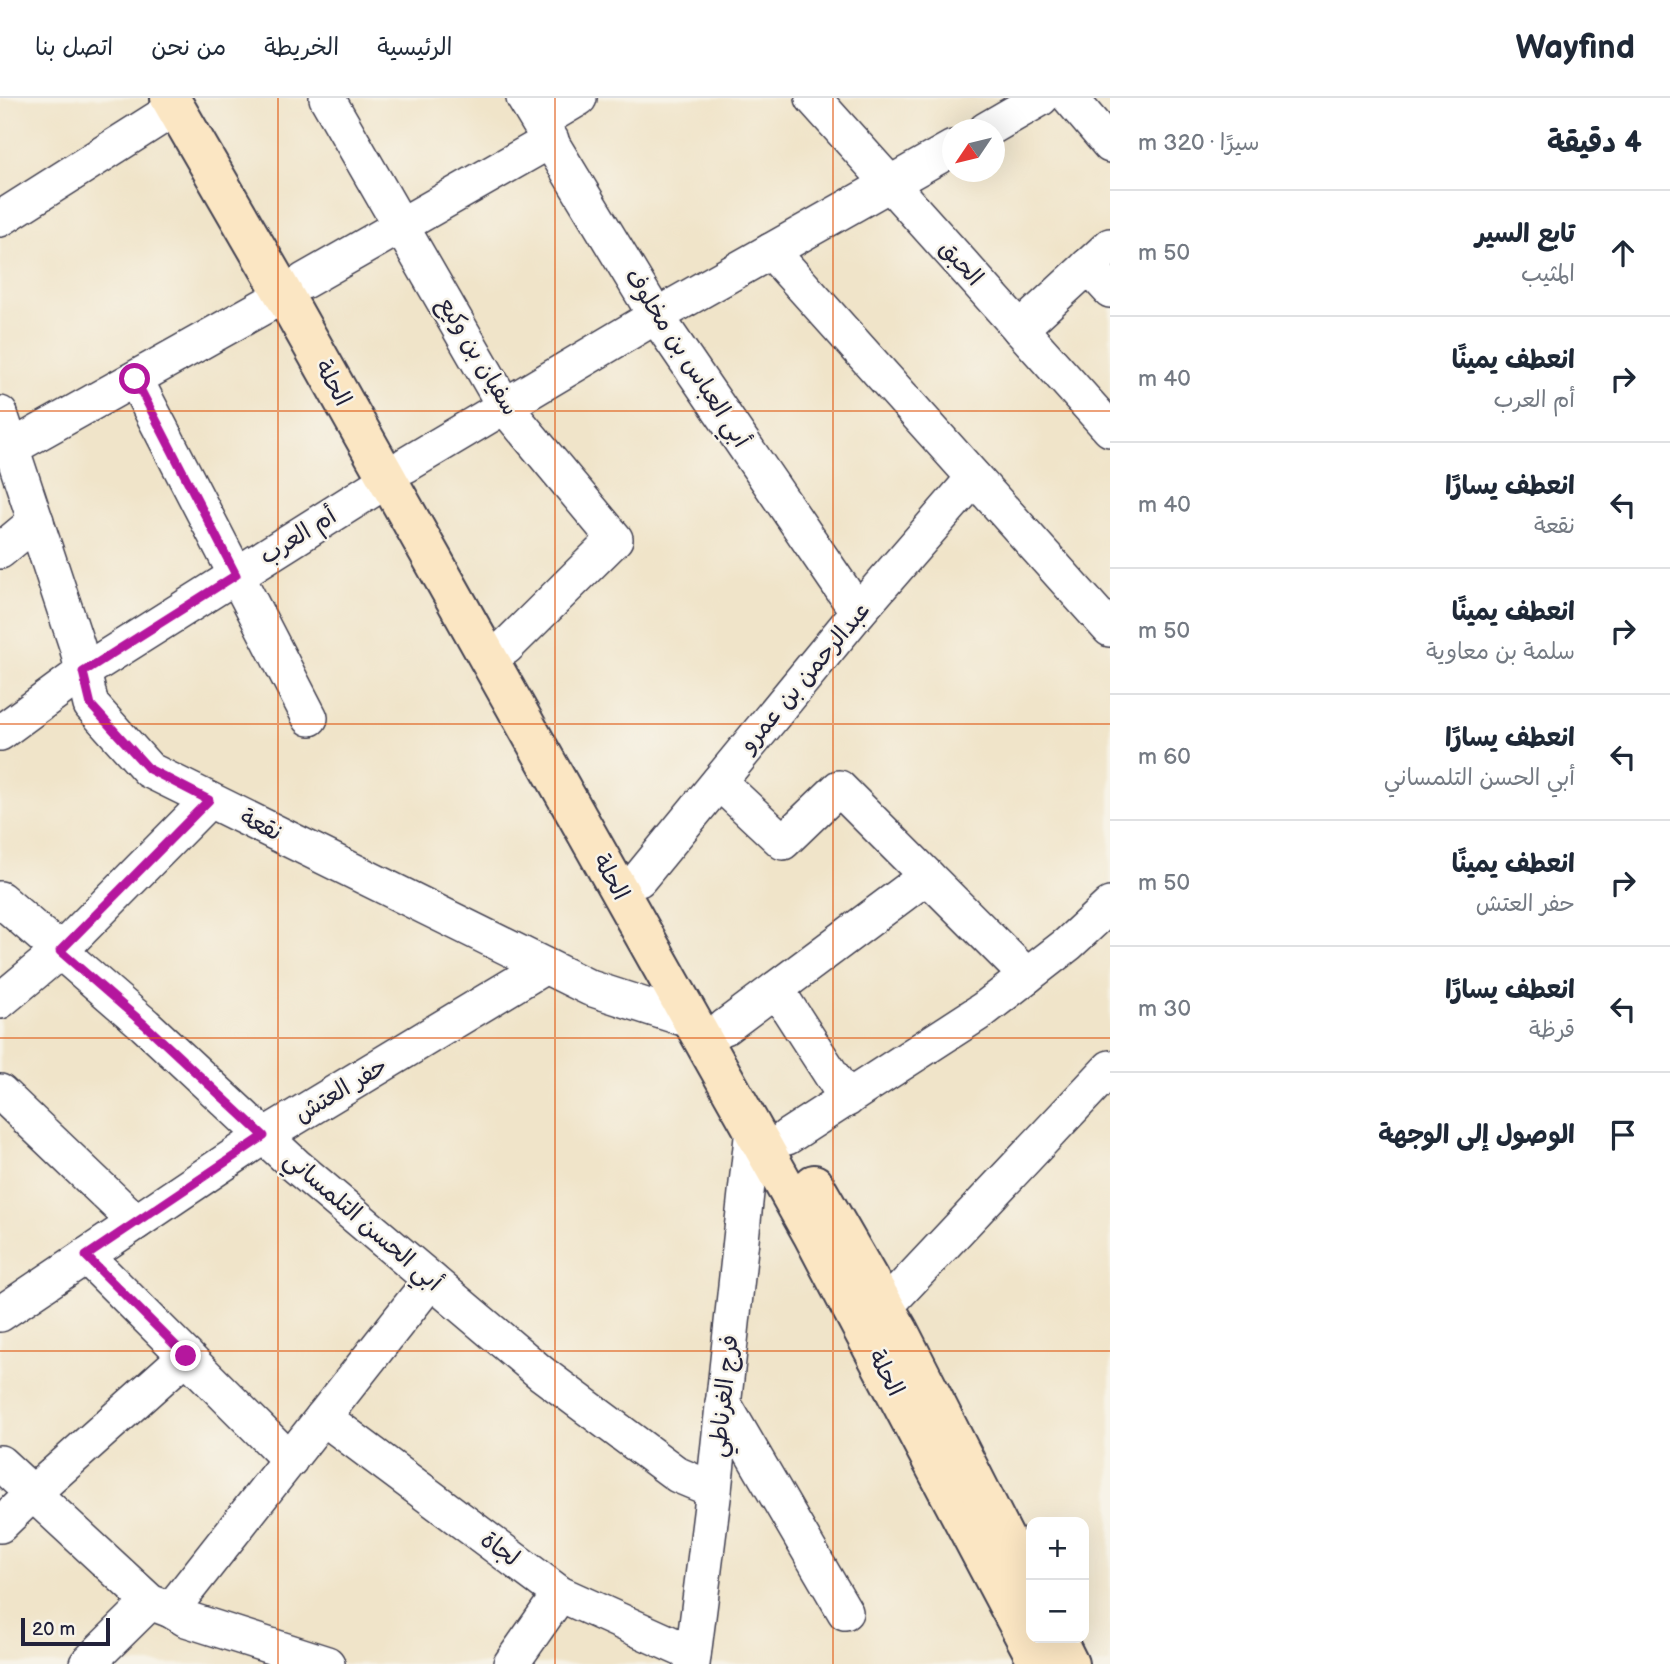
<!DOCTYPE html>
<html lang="ar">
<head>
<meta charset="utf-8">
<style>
	:root { --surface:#fff; --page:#f2f2f3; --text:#1f2937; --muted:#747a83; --line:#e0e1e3 }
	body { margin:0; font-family:"Balsamiq Sans","Playpen Sans Arabic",sans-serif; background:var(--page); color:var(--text); direction:rtl }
	.controls { position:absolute; right:21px; bottom:21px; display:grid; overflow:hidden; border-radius:14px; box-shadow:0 7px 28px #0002 }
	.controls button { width:63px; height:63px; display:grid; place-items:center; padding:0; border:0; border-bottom:2px solid var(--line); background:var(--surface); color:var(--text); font:35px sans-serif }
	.compass { position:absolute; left:942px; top:21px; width:63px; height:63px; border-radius:50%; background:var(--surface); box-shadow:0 7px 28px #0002; rotate:235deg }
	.scale { position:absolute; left:21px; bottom:18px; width:89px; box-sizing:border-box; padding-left:7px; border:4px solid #22223b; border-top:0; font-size:19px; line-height:24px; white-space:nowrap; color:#22223b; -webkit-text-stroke:5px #f7f3e8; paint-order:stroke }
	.stop { position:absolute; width:21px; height:21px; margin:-16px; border:5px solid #b5179e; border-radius:50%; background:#fff }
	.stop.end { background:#b5179e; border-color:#fff; box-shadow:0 2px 7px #0008 }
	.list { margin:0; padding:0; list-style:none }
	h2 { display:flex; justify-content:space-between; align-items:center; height:91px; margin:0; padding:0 28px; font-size:30px }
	h2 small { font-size:23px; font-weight:400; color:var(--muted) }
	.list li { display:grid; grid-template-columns:46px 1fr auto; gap:21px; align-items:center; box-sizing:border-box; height:126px; padding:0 28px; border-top:2px solid var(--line) }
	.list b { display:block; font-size:26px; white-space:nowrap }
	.list p { margin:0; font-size:23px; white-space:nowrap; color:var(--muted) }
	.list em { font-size:23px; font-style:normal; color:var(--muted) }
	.icon { flex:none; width:38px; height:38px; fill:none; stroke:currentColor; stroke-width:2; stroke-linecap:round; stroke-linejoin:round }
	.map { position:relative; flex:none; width:1110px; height:1566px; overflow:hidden; direction:ltr }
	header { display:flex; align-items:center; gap:42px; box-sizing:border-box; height:98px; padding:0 35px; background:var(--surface); border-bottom:2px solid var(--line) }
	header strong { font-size:33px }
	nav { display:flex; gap:38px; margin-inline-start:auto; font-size:24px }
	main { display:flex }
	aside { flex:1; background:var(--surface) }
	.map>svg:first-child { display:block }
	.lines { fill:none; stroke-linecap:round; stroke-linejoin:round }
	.minor-casing { stroke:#413f50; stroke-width:38 }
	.secondary-casing { stroke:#413f50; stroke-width:42 }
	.minor { stroke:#fff; stroke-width:35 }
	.secondary { stroke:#fbe6c3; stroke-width:38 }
	.route { stroke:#b5179e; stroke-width:9 }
	.grid { fill:none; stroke:#de560e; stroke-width:2; stroke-opacity:0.55 }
	.labels { text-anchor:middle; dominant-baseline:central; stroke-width:5; stroke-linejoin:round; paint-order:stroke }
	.street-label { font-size:24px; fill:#22223b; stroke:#f7f3e8 }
</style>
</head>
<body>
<header>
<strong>Wayfind</strong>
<nav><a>الرئيسية</a><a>الخريطة</a><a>من نحن</a><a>اتصل بنا</a></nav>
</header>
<main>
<aside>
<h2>4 دقيقة<small>سيرًا · 320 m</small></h2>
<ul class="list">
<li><svg class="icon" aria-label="ahead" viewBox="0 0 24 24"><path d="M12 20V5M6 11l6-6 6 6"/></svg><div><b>تابع السير</b><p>المثيب</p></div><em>50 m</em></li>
<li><svg class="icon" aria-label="right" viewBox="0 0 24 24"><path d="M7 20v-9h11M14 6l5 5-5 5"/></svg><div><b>انعطف يمينًا</b><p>أم العرب</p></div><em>40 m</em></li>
<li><svg class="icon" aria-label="left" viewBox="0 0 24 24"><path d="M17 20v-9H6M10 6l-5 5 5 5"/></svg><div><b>انعطف يسارًا</b><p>نقعة</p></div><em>40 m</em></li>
<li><svg class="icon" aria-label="right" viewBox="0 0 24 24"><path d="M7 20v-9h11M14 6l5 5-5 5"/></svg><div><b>انعطف يمينًا</b><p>سلمة بن معاوية</p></div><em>50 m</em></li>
<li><svg class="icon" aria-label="left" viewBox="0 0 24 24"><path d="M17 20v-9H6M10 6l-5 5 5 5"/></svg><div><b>انعطف يسارًا</b><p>أبي الحسن التلمساني</p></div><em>60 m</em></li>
<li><svg class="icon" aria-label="right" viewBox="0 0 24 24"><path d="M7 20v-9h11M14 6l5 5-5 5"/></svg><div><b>انعطف يمينًا</b><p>حفر العتش</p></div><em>50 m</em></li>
<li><svg class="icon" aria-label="left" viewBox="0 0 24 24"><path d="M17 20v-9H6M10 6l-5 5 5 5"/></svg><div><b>انعطف يسارًا</b><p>قرظة</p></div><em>30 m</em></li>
<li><svg class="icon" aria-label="arrive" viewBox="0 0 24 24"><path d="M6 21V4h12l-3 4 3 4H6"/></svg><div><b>الوصول إلى الوجهة</b></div></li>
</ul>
</aside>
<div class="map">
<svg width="1110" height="1566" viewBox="0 0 1110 1566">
	<rect width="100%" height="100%" fill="#f7f3e8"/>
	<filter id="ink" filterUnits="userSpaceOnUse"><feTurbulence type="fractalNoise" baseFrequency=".0143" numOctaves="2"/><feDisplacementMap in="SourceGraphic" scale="14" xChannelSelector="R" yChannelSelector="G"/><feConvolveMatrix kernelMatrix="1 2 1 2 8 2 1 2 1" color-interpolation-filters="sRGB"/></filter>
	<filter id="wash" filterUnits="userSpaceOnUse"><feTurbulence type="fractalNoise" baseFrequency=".00686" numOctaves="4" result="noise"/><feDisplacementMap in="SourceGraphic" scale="28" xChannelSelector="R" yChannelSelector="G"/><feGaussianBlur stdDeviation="1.57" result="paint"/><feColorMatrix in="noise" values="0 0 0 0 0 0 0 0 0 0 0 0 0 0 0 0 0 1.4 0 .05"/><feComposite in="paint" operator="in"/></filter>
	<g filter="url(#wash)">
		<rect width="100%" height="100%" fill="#f0e4c9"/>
	</g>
	<g filter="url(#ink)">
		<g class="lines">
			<defs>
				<g id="minor">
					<polyline points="327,0 505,309 615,441 506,549"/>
					<polyline points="524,0 656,218 858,514"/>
					<polyline points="813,0 1110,331"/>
					<polyline points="1070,0 1110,47"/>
					<polyline points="539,24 579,0"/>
					<polyline points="986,32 1041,0"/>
					<polyline points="0,121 175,10"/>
					<polyline points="771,153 1110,531"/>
					<polyline points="1088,168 1110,192"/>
					<polyline points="304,183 551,42"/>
					<polyline points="1020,231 1110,148"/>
					<polyline points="135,281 310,620"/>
					<polyline points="0,316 77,548 91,607 149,672 590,890 692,923"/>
					<polyline points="11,350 284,197"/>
					<polyline points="406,367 656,218 953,50"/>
					<polyline points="0,453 36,423"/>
					<polyline points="0,635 83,574 387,382"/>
					<polyline points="719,684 783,744 839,690 1027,878"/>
					<polyline points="639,781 858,514 974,380"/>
					<polyline points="0,801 145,927 295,1067 541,1275 678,1377 714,1392"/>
					<polyline points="776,891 847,1001"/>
					<polyline points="0,903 60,853 209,702"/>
					<polyline points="725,929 927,778"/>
					<polyline points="0,994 136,1124"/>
					<polyline points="787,1039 983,912 1068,846 1110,807"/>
					<polyline points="86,1158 290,1362"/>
					<polyline points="885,1209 1110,970"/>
					<polyline points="0,1216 264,1038 545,868"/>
					<polyline points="723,1305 845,1514"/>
					<polyline points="323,1319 560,1496 693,1556"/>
					<polyline points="0,1365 150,1504 171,1512 186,1521 327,1566"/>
					<polyline points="0,1427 33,1395 186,1258"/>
					<polyline points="171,1512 431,1182"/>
					<polyline points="87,1566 150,1504"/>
					<polyline points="511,1566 560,1496"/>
					<polyline points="692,1566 714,1392 753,1030"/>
				</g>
				<g id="secondary">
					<polyline points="170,0 284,197 812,1136 1039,1566"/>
					<polyline points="814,1086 899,1233 1031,1492"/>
					<polyline points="1056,1540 1069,1566"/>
				</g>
			</defs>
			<use href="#minor" class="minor-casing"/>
			<use href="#secondary" class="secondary-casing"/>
			<use href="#minor" class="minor"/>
			<use href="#secondary" class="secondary"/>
		</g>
	</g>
	<g class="lines" filter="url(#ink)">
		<polyline class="route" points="135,281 236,477 83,574 91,607 149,671 209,702 60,853 145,927 264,1038 86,1158 186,1258"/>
	</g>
	<path class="grid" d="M278 0V1566M555 0V1566M833 0V1566M0 313H1110M0 626H1110M0 940H1110M0 1253H1110"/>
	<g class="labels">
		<g class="street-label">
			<text transform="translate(961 165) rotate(48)">الحبق</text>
			<text transform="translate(478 258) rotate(59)">سفيان بن وكيع</text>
			<text transform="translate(687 260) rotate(57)">أبي العباس بن مخلوف</text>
			<text transform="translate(333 285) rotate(61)">الحلة</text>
			<text transform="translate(298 438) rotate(-32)">أم العرب</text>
			<text transform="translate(805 579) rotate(-50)">عبدالرحمن بن عمرو</text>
			<text transform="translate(261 727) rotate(26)">نقعة</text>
			<text transform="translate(611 779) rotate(61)">الحلة</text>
			<text transform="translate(341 992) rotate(-31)">حفر العتش</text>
			<text transform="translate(363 1123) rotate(41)">أبي الحسن التلمساني</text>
			<text transform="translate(886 1275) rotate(62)">الحلة</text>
			<text transform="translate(724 1298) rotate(-84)">فرج الغرناطي</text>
			<text transform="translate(500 1451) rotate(37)">لجاة</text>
		</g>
	</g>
</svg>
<div class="controls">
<button>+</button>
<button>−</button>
</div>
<svg class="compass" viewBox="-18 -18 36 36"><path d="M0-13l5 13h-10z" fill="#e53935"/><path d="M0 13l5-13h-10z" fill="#747a83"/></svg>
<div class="scale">20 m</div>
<div class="stop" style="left:135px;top:281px"></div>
<div class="stop end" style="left:186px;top:1258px"></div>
</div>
</main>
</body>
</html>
